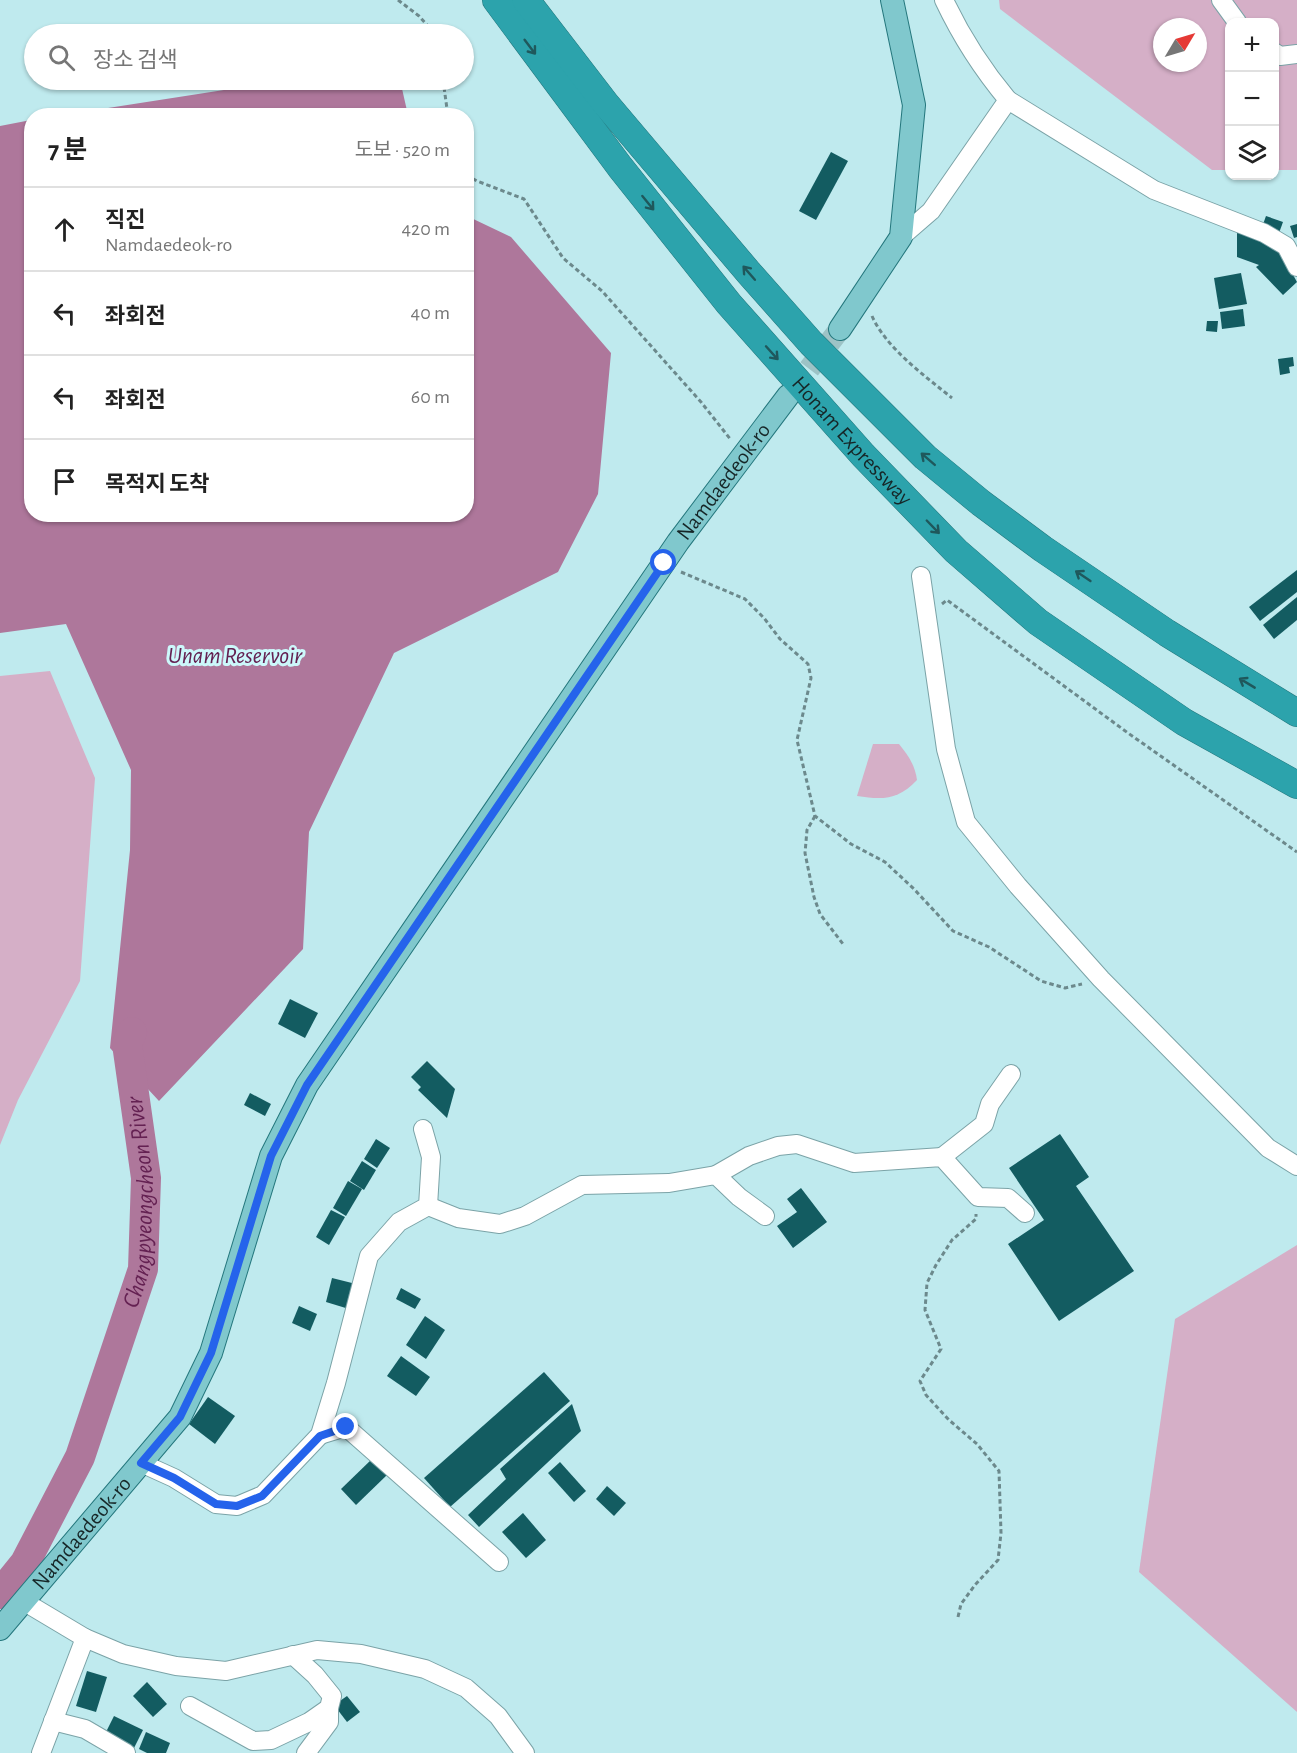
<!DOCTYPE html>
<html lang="ko">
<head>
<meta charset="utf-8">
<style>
	:root { --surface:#fff; --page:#f2f2f2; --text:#222; --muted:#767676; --line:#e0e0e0 }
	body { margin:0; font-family:"Alegreya Sans","Noto Sans KR",sans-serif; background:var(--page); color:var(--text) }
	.controls { position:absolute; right:18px; top:18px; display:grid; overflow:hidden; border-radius:12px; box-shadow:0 2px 4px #0004 }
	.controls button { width:54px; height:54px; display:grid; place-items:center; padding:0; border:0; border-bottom:2px solid var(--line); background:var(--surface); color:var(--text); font:30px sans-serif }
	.compass { position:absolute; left:1153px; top:18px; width:54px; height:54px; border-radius:50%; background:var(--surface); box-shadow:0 2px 4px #0004; rotate:52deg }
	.stop { position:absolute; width:18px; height:18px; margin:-14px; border:4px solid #2563eb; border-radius:50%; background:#fff }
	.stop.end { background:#2563eb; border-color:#fff; box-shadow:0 2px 6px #0008 }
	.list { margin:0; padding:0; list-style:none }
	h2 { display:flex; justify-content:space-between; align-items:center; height:78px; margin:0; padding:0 24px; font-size:26px }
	h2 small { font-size:20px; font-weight:400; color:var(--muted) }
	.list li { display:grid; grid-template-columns:39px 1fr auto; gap:18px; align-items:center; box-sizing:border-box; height:84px; padding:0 24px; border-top:2px solid var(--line) }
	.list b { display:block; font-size:22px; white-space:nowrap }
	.list p { margin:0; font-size:20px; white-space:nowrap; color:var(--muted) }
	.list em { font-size:20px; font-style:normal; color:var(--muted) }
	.icon { flex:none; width:33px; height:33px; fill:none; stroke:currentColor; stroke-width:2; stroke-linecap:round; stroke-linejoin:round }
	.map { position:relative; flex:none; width:1297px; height:1753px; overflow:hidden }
	.search { position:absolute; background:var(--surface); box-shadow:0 2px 4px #0004; left:24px; top:24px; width:450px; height:66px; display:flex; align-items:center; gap:15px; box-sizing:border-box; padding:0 21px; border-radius:33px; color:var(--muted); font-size:22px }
	.panel { position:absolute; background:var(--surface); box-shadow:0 2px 4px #0004; left:24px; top:108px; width:450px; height:414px; border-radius:24px }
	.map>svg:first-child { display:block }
	.green { fill:#d5afc7; fill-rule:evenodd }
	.water { fill:#ae779b }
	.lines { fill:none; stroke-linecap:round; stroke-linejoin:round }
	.river { stroke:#ae779b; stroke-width:30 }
	.building { fill:#135c61 }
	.major-tunnel { stroke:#9dc3c6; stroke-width:22; stroke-dasharray:22 11; stroke-linecap:butt }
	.minor-casing { stroke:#7ba3a7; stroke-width:20 }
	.major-casing { stroke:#24777d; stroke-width:24 }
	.highway-casing { stroke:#24777d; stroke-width:28 }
	.path { stroke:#6c898c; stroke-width:3; stroke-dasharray:4.5 3; stroke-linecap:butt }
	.minor { stroke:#fff; stroke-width:18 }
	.major { stroke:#80c8cd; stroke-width:22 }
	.highway { stroke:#2ca3ac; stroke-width:27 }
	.oneway { stroke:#1f585c }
	.route { stroke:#2563eb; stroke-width:8 }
	.labels { text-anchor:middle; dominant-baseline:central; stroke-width:6; stroke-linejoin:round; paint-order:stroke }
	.street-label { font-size:22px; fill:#162627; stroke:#ccf8fb }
	.water-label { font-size:24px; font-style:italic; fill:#642152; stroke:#ccf8fb }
</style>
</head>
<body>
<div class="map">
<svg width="1297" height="1753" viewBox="0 0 1297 1753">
	<rect width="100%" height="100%" fill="#bfeaee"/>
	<g class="green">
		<path d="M999 0H1297V170H1275L1274 22H1230L1229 170H1212L1000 9ZM1162 27H1198V63H1162Z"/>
		<polygon points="50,671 95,778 80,981 18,1100 0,1145 0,676"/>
		<path d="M873 744H899C908 755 915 765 917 780 898 800 883 800 857 796Z"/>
		<polygon points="1297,1245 1297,1712 1139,1572 1175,1319"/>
	</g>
	<g class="water">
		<polygon points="289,80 400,80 408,115 63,115"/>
		<polygon points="31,120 32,514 466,514 467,216 511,237 611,353 598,494 558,572 394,653 309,832 303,949 159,1101 110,1048 130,850 131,770 66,624 0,633 0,126"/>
	</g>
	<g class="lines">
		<path class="river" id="s1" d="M0 1594 25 1563 80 1457 143 1269 146 1178 127 1044 132 1032"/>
	</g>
	<g class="building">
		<polygon points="831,152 848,161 816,220 799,211"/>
		<polygon points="1266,216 1283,222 1279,233 1262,227"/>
		<polygon points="1297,224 1297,237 1294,238 1290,226"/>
		<polygon points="1237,229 1277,246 1297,282 1283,295 1256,267 1259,265 1237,257"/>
		<polygon points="1241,273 1247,304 1219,309 1214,278"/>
		<polygon points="1243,309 1245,326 1222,329 1220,312"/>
		<polygon points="1207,321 1218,321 1217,332 1206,331"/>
		<polygon points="1293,357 1294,366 1289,367 1290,373 1280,375 1278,359"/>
		<polygon points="1297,570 1297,592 1260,621 1249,607"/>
		<polygon points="1297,597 1297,620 1274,639 1263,625"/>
		<polygon points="290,999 318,1013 305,1038 278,1024"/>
		<polygon points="427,1061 455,1089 447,1118 418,1090 421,1087 411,1077"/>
		<polygon points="250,1093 271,1104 265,1116 244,1105"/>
		<polygon points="1060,1134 1089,1177 1076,1186 1134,1271 1059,1321 1008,1244 1044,1220 1009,1168"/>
		<polygon points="376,1139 390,1148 377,1168 364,1159"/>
		<polygon points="362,1161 376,1170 364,1190 350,1181"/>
		<polygon points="348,1181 362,1189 346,1216 333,1208"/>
		<polygon points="801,1188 827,1222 793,1248 777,1226 797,1212 787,1199"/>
		<polygon points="331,1210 345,1217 329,1245 316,1237"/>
		<polygon points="332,1278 356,1284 349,1309 326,1302"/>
		<polygon points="401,1288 421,1299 415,1309 396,1299"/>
		<polygon points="299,1306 317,1314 310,1331 292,1323"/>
		<polygon points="425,1316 445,1330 426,1359 406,1345"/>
		<polygon points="401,1356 430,1377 416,1396 387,1376"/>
		<polygon points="544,1372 570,1401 450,1507 424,1478"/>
		<polygon points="208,1397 235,1416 215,1444 189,1424"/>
		<polygon points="572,1404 581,1431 479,1527 468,1515 506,1479 500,1469"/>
		<polygon points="372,1459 387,1475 356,1505 341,1489"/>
		<polygon points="560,1462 586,1491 574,1502 548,1473"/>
		<polygon points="607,1486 626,1503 614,1516 596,1499"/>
		<polygon points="523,1513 546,1540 526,1558 502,1532"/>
		<polygon points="87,1671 107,1677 96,1712 76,1706"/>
		<polygon points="147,1682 167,1704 153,1717 133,1696"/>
		<polygon points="347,1696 360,1712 347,1722 334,1705"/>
		<polygon points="114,1716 143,1730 134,1748 105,1734"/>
		<polygon points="146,1732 170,1743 166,1753 147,1753 139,1749"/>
	</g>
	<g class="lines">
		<polyline class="major-tunnel" points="789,395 840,329"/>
		<defs>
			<g id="minor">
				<polyline points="1221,0 1237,22"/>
				<polyline points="1274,52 1280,56 1297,54"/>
				<polyline points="1008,100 1154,190 1264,233 1286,246 1297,267"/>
				<path d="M901 237 931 211 1008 100C982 69 961 36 944 0"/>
				<polyline points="921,576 946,749 966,822 1018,886 1101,979 1268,1148 1297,1166"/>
				<polyline points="942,1157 984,1124 990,1104 1011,1074"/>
				<polyline points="716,1175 749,1156 778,1146 797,1144 854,1163 942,1157 978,1197 1008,1198 1025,1213"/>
				<polyline points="428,1206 458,1218 500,1224 525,1216 582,1185 669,1183 716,1175 739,1197 765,1216"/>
				<polyline points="320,1435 346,1427 499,1562"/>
				<polyline points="141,1463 174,1478 216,1504 237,1506 263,1495 320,1435 336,1383 369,1256 399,1222 428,1206 431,1157 423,1129"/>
				<polyline points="23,1601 85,1638 41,1753"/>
				<polyline points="85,1638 123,1654 176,1666 226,1671 317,1650 361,1654 425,1669 466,1688 498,1716 525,1753"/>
				<polyline points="190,1706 253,1741 271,1740 309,1722 329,1708 332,1696 315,1675 293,1655"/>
				<polyline points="53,1721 85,1729 126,1753"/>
				<polyline points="306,1753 329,1722 329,1708"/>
			</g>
			<g id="major">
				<polyline points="840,329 901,237 914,105 892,0"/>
				<path id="s2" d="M0 1629 180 1417 211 1353 271 1156 307 1085 678 542 788 396"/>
			</g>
			<g id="highway">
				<path id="s3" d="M496 0 620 167 729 304 863 455 956 551 1038 622 1184 722 1297 785"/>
				<polyline points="526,0 606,104 749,273 811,343 925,457 981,503 1043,549 1167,633 1297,713"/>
			</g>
		</defs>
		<use href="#minor" class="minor-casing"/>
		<use href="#major" class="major-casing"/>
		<use href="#highway" class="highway-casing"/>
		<g class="path">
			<polyline points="398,0 419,16 435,34"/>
			<polyline points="443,80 448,116"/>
			<polyline points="466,175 477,181 524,199 563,258 602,291 701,402 731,440"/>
			<path d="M872 316C886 348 925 376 952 398"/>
			<polyline points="681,572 745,599 764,618 780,639 808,664 811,678 797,740 815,816 851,844 885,862 914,889 953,931 989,947 1041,981 1065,988 1082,984"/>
			<polyline points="942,604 947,600 1128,733 1297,852"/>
			<polyline points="815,816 807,830 805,853 814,897 820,914 843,944"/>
			<polyline points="958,1617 961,1604 975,1585 998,1560 1001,1533 999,1471 977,1444 949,1420 926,1395 920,1381 941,1349 925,1310 927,1283 936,1265 952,1240 976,1219 976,1214"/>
		</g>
		<use href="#minor" class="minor"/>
		<use href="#major" class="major"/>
		<use href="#highway" class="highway"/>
	</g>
	<defs><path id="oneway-shaft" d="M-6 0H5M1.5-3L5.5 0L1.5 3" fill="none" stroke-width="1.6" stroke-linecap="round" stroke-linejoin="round" transform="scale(1.5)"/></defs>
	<g class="oneway">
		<use href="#oneway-shaft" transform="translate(530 47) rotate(53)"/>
		<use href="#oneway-shaft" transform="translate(648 203) rotate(51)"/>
		<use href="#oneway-shaft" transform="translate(749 273) rotate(-131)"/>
		<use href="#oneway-shaft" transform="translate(772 353) rotate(48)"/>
		<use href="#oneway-shaft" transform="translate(928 459) rotate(-139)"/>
		<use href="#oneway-shaft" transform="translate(933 527) rotate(46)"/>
		<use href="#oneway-shaft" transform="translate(1083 576) rotate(-146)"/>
		<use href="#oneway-shaft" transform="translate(1247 683) rotate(-149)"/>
	</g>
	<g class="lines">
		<polyline class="route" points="346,1427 320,1436 262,1496 237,1506 216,1504 174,1478 141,1463 180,1417 211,1353 271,1156 307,1085 664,563"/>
	</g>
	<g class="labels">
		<g class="street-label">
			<text stroke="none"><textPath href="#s3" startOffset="567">Honam Expressway</textPath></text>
			<text stroke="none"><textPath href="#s2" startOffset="1368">Namdaedeok-ro</textPath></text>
			<text stroke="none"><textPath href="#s2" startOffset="126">Namdaedeok-ro</textPath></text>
		</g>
		<g class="water-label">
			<text x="235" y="656">Unam Reservoir</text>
			<text stroke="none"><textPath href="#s1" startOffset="424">Changpyeongcheon River</textPath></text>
		</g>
	</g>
</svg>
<div class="controls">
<button>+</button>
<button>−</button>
<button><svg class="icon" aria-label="layers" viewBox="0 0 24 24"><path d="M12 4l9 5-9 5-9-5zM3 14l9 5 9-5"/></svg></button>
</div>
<svg class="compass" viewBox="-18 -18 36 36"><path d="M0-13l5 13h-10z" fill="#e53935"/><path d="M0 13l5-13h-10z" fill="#767676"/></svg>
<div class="stop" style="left:664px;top:563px"></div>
<div class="stop end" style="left:346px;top:1427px"></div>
<div class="search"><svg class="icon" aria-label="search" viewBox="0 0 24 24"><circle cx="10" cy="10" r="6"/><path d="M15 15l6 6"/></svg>장소 검색</div>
<section class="panel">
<h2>7 분<small>도보 · 520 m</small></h2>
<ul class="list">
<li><svg class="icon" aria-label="ahead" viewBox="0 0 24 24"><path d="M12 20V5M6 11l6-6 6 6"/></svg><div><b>직진</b><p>Namdaedeok-ro</p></div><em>420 m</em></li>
<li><svg class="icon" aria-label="left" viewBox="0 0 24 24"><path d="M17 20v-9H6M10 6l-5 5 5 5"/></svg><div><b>좌회전</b></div><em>40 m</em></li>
<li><svg class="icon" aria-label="left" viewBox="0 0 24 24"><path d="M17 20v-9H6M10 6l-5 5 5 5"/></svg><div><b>좌회전</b></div><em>60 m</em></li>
<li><svg class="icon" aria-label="arrive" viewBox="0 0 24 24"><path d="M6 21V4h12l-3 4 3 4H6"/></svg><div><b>목적지 도착</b></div></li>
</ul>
</section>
</div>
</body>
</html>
